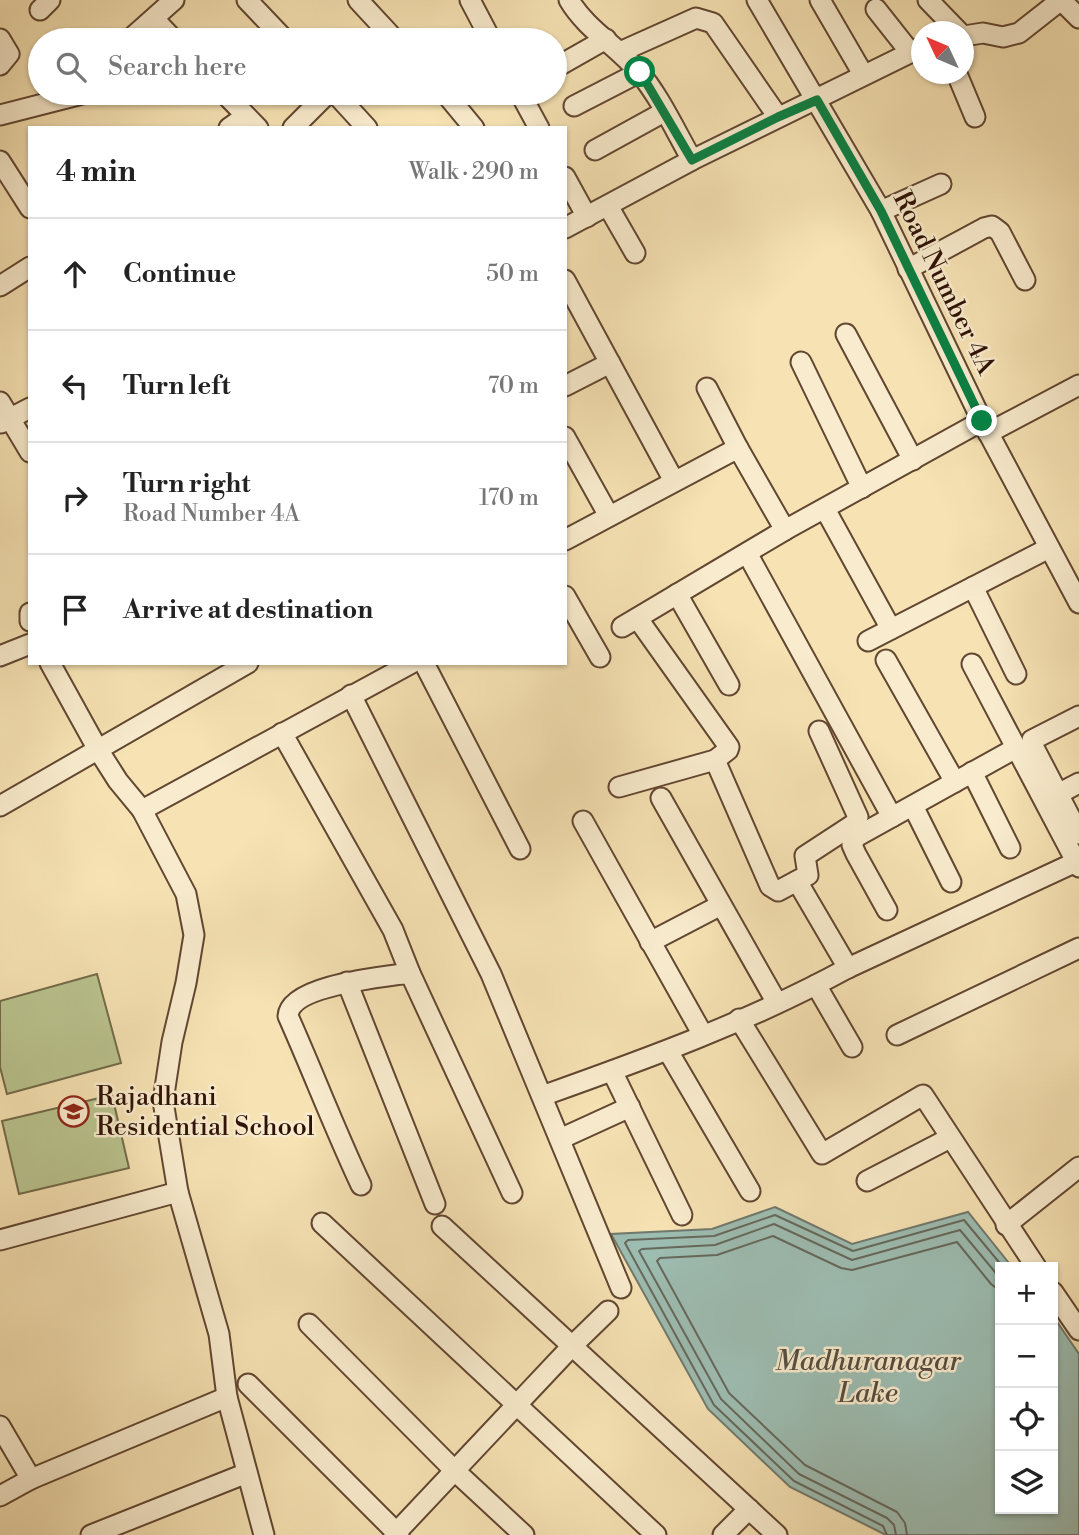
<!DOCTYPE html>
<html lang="en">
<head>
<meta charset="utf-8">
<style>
	:root { --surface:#fff; --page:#f6f6f6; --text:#222; --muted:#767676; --line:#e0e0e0 }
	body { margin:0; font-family:"Libre Bodoni",serif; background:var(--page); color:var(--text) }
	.controls { position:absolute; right:21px; bottom:21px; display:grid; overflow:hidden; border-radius:0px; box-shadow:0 2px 5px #0004 }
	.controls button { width:63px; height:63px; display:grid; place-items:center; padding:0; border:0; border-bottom:2px solid var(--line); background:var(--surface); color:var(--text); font:35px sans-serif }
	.compass { position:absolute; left:911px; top:21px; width:63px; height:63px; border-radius:50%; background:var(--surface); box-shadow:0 2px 5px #0004; rotate:314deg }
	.stop { position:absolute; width:21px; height:21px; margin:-16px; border:5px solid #0b8043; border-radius:50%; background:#fff }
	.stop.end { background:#0b8043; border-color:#fff; box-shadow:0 2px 7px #0008 }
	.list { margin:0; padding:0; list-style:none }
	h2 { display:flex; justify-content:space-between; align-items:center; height:91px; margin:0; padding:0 28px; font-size:30px }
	h2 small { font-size:23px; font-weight:400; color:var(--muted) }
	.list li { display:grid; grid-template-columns:46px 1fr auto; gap:21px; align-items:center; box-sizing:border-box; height:112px; padding:0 28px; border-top:2px solid var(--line) }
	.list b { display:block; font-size:26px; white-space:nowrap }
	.list p { margin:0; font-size:23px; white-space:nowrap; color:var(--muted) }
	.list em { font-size:23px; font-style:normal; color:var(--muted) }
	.icon { flex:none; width:38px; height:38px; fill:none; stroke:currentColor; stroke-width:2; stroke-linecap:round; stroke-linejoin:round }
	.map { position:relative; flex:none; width:1079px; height:1535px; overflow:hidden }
	.search { position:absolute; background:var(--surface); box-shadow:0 2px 5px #0004; left:28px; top:28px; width:539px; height:77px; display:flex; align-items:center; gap:18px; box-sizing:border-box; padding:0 24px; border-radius:38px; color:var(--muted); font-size:26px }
	.panel { position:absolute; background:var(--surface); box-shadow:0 2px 5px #0004; left:28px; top:126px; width:539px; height:539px; border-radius:0px }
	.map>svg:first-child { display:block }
	.green { fill:#bac48f; stroke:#746b4a; stroke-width:2 }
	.water { fill:#9dbdb2; stroke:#71796d; stroke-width:2 }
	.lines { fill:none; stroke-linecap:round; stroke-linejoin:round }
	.shore { stroke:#66685c; stroke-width:2 }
	.minor-casing { stroke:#614631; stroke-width:23 }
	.minor { stroke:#f9ecce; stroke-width:19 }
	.route { stroke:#0b8043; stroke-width:9 }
	.labels { text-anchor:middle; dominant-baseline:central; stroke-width:5; stroke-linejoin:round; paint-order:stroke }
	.street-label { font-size:26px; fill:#2f1206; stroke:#f9ecce }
	.poi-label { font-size:26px; fill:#2f1206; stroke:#f9ecce; text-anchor:start }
	.water-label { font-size:28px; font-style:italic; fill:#564e42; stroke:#f9ecce }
</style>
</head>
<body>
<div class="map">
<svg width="1079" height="1535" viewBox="0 0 1079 1535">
	<rect width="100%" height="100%" fill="#f6e2b3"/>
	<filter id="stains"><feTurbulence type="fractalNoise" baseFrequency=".00286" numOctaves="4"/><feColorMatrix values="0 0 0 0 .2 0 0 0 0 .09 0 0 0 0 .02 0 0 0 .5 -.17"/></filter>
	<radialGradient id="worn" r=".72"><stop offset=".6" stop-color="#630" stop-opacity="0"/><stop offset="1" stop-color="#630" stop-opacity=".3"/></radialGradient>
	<g class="green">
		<polygon points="97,974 121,1063 7,1094 0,1067 0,1001"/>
		<polygon points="112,1095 129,1168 19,1194 2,1121"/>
	</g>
	<polygon class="water" points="775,1207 852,1244 968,1212 1012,1267 1000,1267 1000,1509 1053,1509 1053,1316 1079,1354 1079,1535 886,1535 790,1487 708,1409 611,1234 712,1229"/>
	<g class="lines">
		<g class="shore">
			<polyline points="887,1535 883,1526 794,1481 714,1405 625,1243 628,1240 714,1236 775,1215 853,1251 964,1220 1003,1267"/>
			<polyline points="896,1535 894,1525 887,1518 799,1474 721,1399 639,1251 642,1249 715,1245 774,1224 852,1260 960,1230 1000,1278"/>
			<polyline points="907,1535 905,1523 897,1512 805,1465 729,1393 657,1261 660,1258 717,1255 773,1236 841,1268 852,1270 957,1242 991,1284 1000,1291"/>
		</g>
		<defs>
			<g id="minor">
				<polyline points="247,0 285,40"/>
				<polyline points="358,0 395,40"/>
				<polyline points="470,0 491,40"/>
				<path d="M569 0C586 29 617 46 638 71 659 95 676 132 692 160"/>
				<polyline points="757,0 881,211 982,421 1079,603"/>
				<polyline points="820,0 863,74"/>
				<polyline points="928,0 959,32"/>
				<polyline points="1061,0 1079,18"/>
				<polyline points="876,9 910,52"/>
				<polyline points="40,10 50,0"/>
				<polyline points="154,19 174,40"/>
				<polyline points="964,36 983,33 1003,37 1019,33 1061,0"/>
				<polyline points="0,39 9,54 0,65"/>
				<polyline points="129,40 174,0"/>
				<polyline points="620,52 696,18 713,23 778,117"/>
				<polyline points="555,68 606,39"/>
				<polyline points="957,74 975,117"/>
				<polyline points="224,93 258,128"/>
				<polyline points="335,93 367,128"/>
				<polyline points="445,93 474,128"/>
				<polyline points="520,93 539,128"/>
				<polyline points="574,106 640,72"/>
				<polyline points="0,115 86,93"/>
				<polyline points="229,128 246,116"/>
				<polyline points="293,128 328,93"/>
				<polyline points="595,150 664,112"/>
				<polyline points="0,161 30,208"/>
				<polyline points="565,177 587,217"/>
				<polyline points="608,206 635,253"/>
				<polyline points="881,211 941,184"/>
				<polyline points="565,228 692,160 922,47"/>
				<polyline points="908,269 984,228 992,226 1000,232 1025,280"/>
				<polyline points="565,280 674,481"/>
				<polyline points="0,286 30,267"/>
				<polyline points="846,334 913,460"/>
				<polyline points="801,362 862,488"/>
				<polyline points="565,386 610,363"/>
				<polyline points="707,388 738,448 785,530"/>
				<polyline points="0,402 30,452"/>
				<polyline points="1,423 30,408"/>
				<polyline points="988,433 1079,385"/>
				<polyline points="565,437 609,516"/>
				<polyline points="825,509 891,629"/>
				<polyline points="565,540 738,448"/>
				<polyline points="747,553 892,817"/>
				<polyline points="973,587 1016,674"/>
				<polyline points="677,594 729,685"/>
				<polyline points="565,596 600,657"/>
				<polyline points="30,613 30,621"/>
				<polyline points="622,627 785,530 982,421"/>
				<polyline points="868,641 1049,548"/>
				<polyline points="0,656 30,644"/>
				<polyline points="886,660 955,782"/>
				<polyline points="50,663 97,748 118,781 142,810 186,894 194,935 186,983 172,1042 163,1101 178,1192 219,1334 227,1397 264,1535"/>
				<polyline points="424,663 520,849"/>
				<polyline points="972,664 1079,867"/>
				<polyline points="351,695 491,974 621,1288"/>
				<polyline points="1079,716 1032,740 1032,744 1079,834"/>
				<polyline points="282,733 393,930 410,973 512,1193"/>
				<polyline points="715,760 770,886 778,891 808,875 805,856 854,824 858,817 819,731"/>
				<polyline points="972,772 1010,848"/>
				<polyline points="619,787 715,760 728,750 729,747 638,619"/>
				<polyline points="1058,794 1079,783"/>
				<polyline points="661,798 777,1003"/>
				<polyline points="0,806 248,663"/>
				<polyline points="913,806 951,882"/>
				<polyline points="142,810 412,663"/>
				<polyline points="583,821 703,1035"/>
				<polyline points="797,881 848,968"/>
				<polyline points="887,910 856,854 852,845 856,837 1016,748"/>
				<polyline points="650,942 721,905"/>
				<polyline points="347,982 435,1204"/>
				<polyline points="816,985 852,1047"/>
				<polyline points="739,1019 822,1154 923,1095 1036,1267"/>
				<polyline points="897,1035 1079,948"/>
				<polyline points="668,1051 750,1191"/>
				<polyline points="612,1071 682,1215"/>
				<path d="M542 1096C646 1059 751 1021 848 968L1076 862"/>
				<polyline points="560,1139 630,1107"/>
				<polyline points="867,1181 950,1138"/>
				<path d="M361 1185C335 1130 313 1072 288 1016 290 985 384 977 410 973"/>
				<polyline points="322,1223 656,1535"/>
				<polyline points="1006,1225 1079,1167"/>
				<polyline points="442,1226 777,1535"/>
				<polyline points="0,1240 178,1192"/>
				<polyline points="1053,1292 1079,1330"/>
				<polyline points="309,1324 455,1471 524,1535"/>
				<polyline points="248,1384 399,1535"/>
				<polyline points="0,1426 31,1479"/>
				<polyline points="0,1496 31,1479 227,1397"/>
				<polyline points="91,1535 247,1473"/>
				<polyline points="394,1535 572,1346 608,1311"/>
				<polyline points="723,1535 749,1509"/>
			</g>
		</defs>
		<use href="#minor" class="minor-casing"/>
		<use href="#minor" class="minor"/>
	</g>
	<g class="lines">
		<polyline class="route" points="640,72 692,160 778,117 817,100 881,211 982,421"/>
	</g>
	<defs>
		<symbol id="school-ring" viewBox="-11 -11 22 22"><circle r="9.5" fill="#f9ecce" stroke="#8f2418" stroke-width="1.5"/><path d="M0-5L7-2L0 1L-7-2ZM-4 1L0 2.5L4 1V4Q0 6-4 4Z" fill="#8f2418"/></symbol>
	</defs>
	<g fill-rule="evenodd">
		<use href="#school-ring" x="56" y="1094" width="35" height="35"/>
	</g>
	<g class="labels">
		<g class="street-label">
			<text transform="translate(944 283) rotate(64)">Road Number 4A</text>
		</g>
		<g class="poi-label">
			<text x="96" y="1097">Rajadhani<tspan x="96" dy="30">Residential School</tspan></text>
		</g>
		<g class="water-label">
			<text x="868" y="1361">Madhuranagar<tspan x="868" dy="32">Lake</tspan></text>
		</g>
	</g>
	<rect width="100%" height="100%" filter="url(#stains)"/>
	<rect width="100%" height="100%" fill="url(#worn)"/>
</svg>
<div class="controls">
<button>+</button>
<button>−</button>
<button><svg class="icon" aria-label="locate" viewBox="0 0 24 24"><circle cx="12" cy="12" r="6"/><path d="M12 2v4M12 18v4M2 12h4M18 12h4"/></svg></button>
<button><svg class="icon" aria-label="layers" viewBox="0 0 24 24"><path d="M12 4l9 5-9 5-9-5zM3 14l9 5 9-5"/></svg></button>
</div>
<svg class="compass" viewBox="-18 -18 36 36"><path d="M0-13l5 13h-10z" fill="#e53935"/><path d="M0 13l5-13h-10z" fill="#767676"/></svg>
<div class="stop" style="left:640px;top:72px"></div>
<div class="stop end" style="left:982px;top:421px"></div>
<div class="search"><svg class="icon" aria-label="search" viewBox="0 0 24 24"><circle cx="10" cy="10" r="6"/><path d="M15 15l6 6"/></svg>Search here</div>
<section class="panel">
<h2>4 min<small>Walk · 290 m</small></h2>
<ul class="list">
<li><svg class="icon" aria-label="ahead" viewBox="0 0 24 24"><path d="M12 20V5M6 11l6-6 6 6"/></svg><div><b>Continue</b></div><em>50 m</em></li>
<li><svg class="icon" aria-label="left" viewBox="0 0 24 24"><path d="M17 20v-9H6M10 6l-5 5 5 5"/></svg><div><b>Turn left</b></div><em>70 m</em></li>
<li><svg class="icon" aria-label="right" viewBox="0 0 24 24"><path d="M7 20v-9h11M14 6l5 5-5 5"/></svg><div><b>Turn right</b><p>Road Number 4A</p></div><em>170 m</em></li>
<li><svg class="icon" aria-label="arrive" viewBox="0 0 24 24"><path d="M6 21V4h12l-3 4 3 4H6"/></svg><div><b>Arrive at destination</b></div></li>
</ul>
</section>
</div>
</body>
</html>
